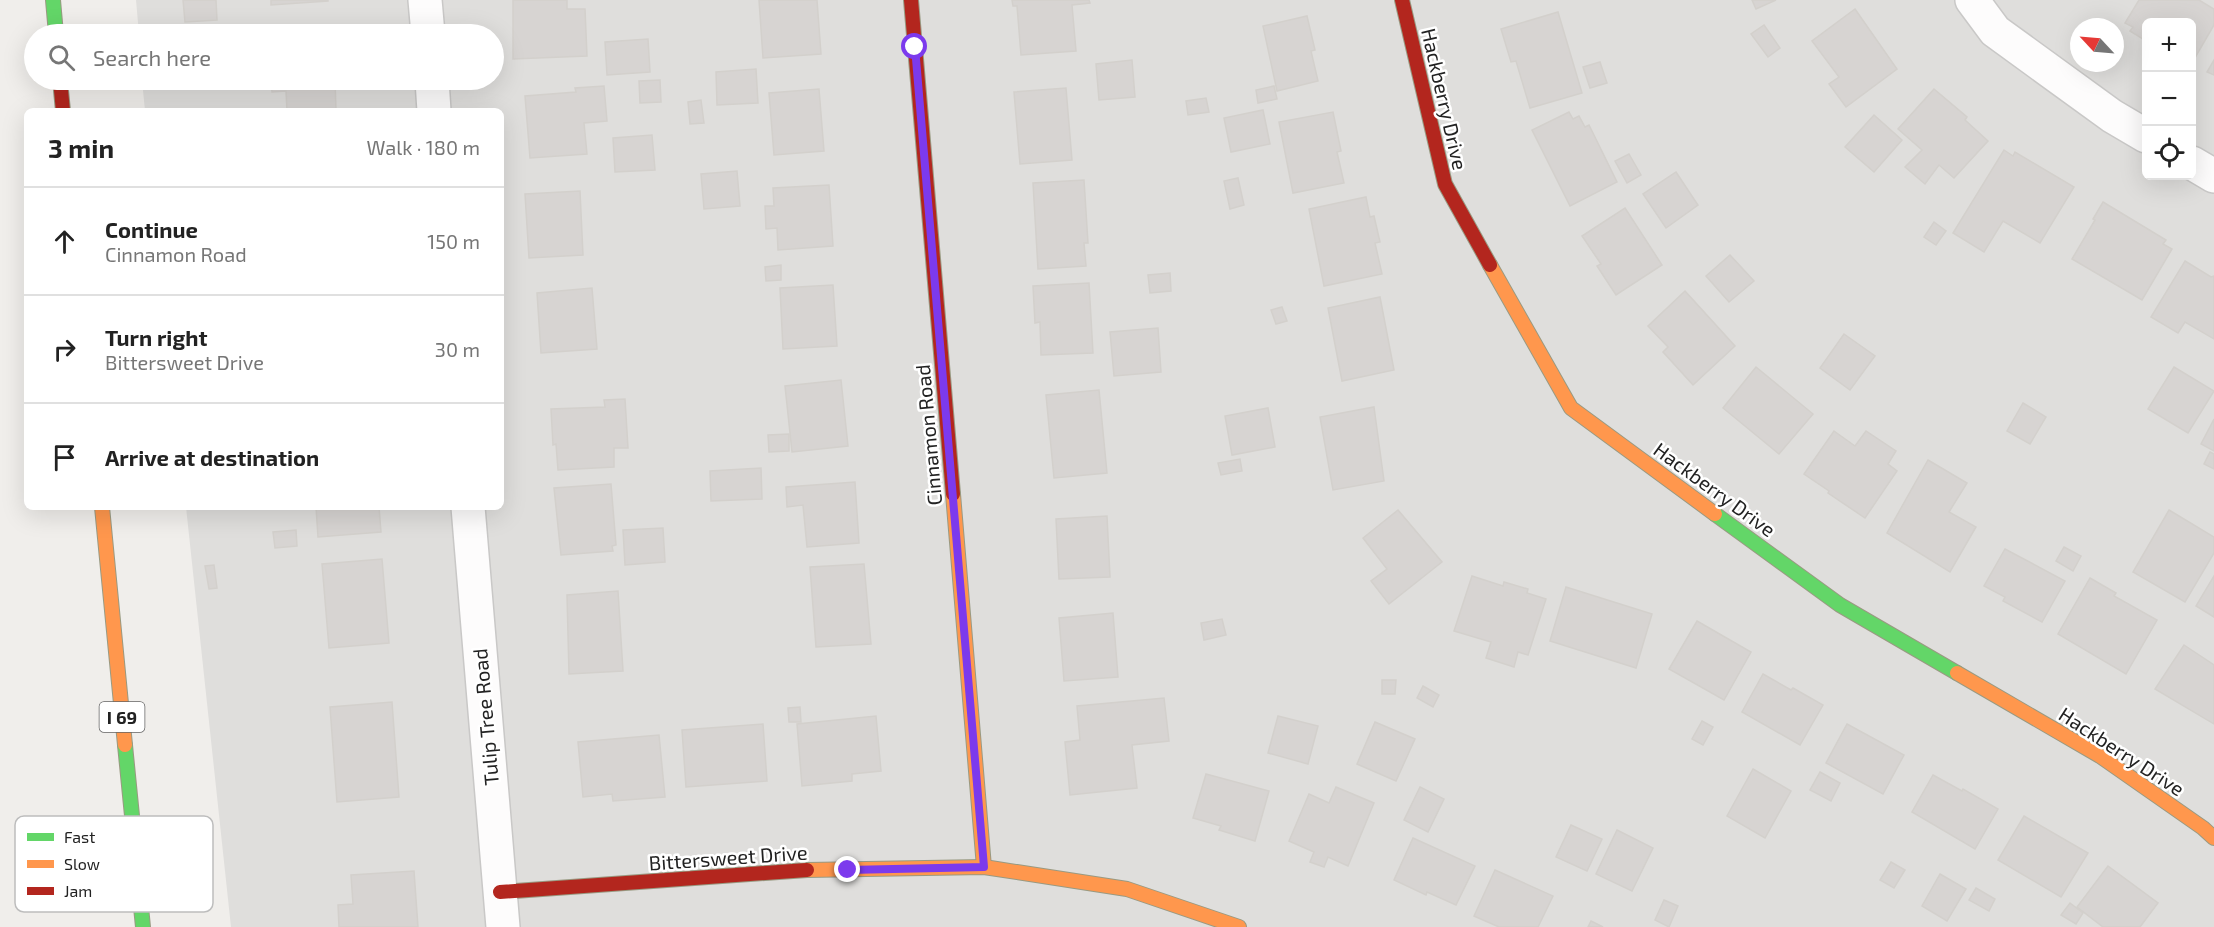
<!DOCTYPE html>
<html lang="en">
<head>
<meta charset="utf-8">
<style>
	:root { --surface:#fff; --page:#f2f2f2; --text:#222; --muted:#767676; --line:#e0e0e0 }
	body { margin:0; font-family:"Exo 2",sans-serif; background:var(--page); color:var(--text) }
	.controls { position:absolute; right:18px; top:18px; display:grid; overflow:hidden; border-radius:9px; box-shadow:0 6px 24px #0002 }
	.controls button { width:54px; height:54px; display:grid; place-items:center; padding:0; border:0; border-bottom:2px solid var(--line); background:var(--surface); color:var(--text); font:30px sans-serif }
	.compass { position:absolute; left:2070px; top:18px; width:54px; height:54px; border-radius:50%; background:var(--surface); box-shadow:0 6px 24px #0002; rotate:296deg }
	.stop { position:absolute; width:18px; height:18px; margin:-14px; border:4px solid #7c3aed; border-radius:50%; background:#fff }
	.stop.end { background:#7c3aed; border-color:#fff; box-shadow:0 2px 6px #0008 }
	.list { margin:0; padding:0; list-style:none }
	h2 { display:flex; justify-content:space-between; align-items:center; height:78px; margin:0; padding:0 24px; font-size:26px }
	h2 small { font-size:20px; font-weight:400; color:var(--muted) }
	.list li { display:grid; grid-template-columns:39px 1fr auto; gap:18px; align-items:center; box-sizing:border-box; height:108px; padding:0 24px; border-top:2px solid var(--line) }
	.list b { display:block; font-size:22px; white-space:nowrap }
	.list p { margin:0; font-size:20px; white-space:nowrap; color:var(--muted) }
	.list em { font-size:20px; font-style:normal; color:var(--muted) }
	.icon { flex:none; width:33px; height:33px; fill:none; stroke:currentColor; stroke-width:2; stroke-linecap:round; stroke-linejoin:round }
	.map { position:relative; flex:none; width:2214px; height:927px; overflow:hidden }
	.search { position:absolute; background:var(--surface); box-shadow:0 6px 24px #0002; left:24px; top:24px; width:480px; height:66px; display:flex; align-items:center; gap:15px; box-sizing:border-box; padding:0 21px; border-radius:33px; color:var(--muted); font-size:22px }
	.panel { position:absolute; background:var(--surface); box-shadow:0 6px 24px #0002; left:24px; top:108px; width:480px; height:402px; border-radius:9px }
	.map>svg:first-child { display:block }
	.residential { fill:#dfdedc; fill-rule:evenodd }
	.building { fill:#d7d4d2; stroke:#d3d0cc; stroke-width:1.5 }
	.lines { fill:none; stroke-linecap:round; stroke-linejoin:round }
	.street-casing { stroke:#c9c8c7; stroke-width:36 }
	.fast-casing { stroke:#999a82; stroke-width:16 }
	.slow-casing { stroke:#999a82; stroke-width:16 }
	.jam-casing { stroke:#999a82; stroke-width:16 }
	.street { stroke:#fdfcfc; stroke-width:33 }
	.fast { stroke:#63d668; stroke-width:14 }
	.slow { stroke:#ff974d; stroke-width:14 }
	.jam { stroke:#b3261e; stroke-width:14 }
	.route { stroke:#7c3aed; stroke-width:8 }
	.labels { text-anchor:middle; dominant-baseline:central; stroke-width:5; stroke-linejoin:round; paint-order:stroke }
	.shield { fill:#fff; stroke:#646464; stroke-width:1.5 }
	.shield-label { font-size:18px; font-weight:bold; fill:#222 }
	.street-label { font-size:20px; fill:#222; stroke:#fff }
	.key { fill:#fff; stroke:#bdbdbd; stroke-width:1.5 }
	.key-label { font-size:16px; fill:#222 }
</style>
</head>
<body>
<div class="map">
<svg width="2214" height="927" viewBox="0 0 2214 927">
	<rect width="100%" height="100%" fill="#f0eeeb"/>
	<path class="residential" d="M136 0H2214V927H231L186 507H501V111H145L142 80H494V34H139ZM2146 22H2192V176H2146ZM2079 27H2115V63H2079Z"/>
	<g class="building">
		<polygon points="183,0 216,0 217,20 185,22"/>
		<polygon points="271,0 328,0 328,1 271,5"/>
		<polygon points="513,0 567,0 567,9 585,9 587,56 513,59"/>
		<polygon points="759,0 817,0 821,54 763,58"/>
		<polygon points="1012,0 1089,0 1090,3 1072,5 1076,51 1021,55 1017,6 1013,6"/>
		<polygon points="1752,0 1776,0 1756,9"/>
		<polygon points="2139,0 2199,0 2214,9 2214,25 2192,63 2192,22 2146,22 2146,41 2130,31 2133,27 2125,23"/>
		<polygon points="1855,9 1897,69 1846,107 1829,84 1839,77 1812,41"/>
		<polygon points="1558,12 1582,93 1530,108 1516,61 1511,62 1501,29"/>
		<polygon points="1307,16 1315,50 1311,51 1318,81 1277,91 1263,26"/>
		<polygon points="1764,25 1780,48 1768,57 1751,34"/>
		<polygon points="333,30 334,34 280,34 280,33"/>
		<polygon points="648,39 650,72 607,75 605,42"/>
		<polygon points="1132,60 1135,97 1099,100 1096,64"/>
		<polygon points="2214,60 2214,75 2207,72"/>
		<polygon points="1600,62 1607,83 1590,88 1583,67"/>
		<polygon points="756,69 758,103 717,105 716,72"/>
		<polygon points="271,80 335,80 336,110 287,111 286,91 272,92"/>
		<polygon points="660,80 661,102 640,103 639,81"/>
		<polygon points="604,86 607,121 584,123 587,154 530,158 525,96 576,92 575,88"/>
		<polygon points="1274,86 1277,99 1258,103 1256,90"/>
		<polygon points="1066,88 1072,160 1020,164 1014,92"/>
		<polygon points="819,89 824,151 774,155 769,93"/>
		<polygon points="1934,89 1967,117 1965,120 1988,141 1954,178 1939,165 1925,184 1905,167 1922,150 1898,129"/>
		<polygon points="1206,98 1209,112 1188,115 1186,101"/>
		<polygon points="701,100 704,123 690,124 688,102"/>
		<polygon points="1263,110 1270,144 1231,152 1224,118"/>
		<polygon points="1333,112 1341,151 1337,152 1344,183 1293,193 1279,122"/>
		<polygon points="1569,112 1573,119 1579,116 1585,127 1589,125 1617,182 1570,206 1532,130"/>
		<polygon points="1874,115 1902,140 1874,172 1845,147"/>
		<polygon points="652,135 655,170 615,172 613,138"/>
		<polygon points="2004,150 2013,156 2015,152 2074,187 2040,243 2003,221 1984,252 1953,233"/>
		<polygon points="1629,154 1641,175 1627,183 1615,161"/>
		<polygon points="737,171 740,206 704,209 701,174"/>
		<polygon points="1676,172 1698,205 1666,228 1643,194"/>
		<polygon points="1238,178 1244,205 1230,209 1224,181"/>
		<polygon points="1084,180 1088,243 1084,243 1086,266 1038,269 1033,183"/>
		<polygon points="829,185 833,246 778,250 777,228 766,229 765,206 774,206 773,188"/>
		<polygon points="580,191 583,255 529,258 525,194"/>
		<polygon points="1366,197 1370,217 1374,216 1380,242 1375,243 1382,274 1324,286 1309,209"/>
		<polygon points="2103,202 2166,240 2163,244 2172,249 2142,300 2072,259 2095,220 2093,219"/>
		<polygon points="1625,208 1662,265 1616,295 1597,266 1601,264 1582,236"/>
		<polygon points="1934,222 1946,231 1936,245 1924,237"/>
		<polygon points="1730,255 1754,281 1729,302 1706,276"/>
		<polygon points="2185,261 2211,277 2214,276 2214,339 2185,322 2178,333 2151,317"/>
		<polygon points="781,265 781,280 766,281 765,267"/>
		<polygon points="1170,273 1171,291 1150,293 1148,275"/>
		<polygon points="1089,283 1093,353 1041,355 1040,322 1035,323 1033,286"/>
		<polygon points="833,285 837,346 783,349 780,288"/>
		<polygon points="592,288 597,349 541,353 537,293"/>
		<polygon points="1685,291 1735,346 1693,385 1663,352 1668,347 1648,326"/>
		<polygon points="1380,297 1394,370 1342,381 1328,308"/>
		<polygon points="1282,307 1287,321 1276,324 1271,310"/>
		<polygon points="1158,328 1161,372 1114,376 1110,332"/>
		<polygon points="1844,334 1875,356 1850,390 1820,368"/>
		<polygon points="1756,367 1813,414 1779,454 1723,408"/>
		<polygon points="2174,367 2214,391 2188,433 2148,409"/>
		<polygon points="841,380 848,446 792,452 785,386"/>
		<polygon points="1099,390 1107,473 1054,478 1046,395"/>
		<polygon points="625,399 628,448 614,448 614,467 558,470 556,444 553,445 551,409 605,407 604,400"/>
		<polygon points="2023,403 2046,417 2030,444 2007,431"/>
		<polygon points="1374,407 1384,481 1333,490 1320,417"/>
		<polygon points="1268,408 1275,447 1232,455 1225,416"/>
		<polygon points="2214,419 2214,451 2201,444"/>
		<polygon points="1834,431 1855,446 1866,431 1896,451 1888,464 1897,471 1865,518 1828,493 1829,491 1804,474"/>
		<polygon points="789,434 789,451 769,452 768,435"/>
		<polygon points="2210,452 2214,454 2214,469 2204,464"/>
		<polygon points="1240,459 1242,471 1221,475 1218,463"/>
		<polygon points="1928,460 1967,483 1949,512 1976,527 1950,572 1887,533"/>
		<polygon points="761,468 762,499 711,501 710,471"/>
		<polygon points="855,482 859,543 807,547 803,505 787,507 786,487"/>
		<polygon points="611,484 616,545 612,546 613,551 561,555 554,488"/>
		<polygon points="316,507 379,507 381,532 318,537"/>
		<polygon points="1398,510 1442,562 1389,604 1371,581 1387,569 1363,538"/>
		<polygon points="2169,510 2214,537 2214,553 2185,602 2133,572"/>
		<polygon points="1107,516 1110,577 1059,579 1056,519"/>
		<polygon points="663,528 665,562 625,565 623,530"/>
		<polygon points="296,530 297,546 275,548 273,532"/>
		<polygon points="2064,547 2081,556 2073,571 2056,561"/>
		<polygon points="2005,549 2065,581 2042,622 2003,601 2005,597 1984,586"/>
		<polygon points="382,559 389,643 329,648 322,564"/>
		<polygon points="864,564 871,644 816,647 810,567"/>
		<polygon points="214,565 217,588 209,589 205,566"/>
		<polygon points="1472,576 1503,586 1504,582 1528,589 1527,593 1546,599 1528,655 1518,652 1514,667 1486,658 1491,642 1454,631"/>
		<polygon points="2214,576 2214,617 2196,606"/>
		<polygon points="2090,578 2116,593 2114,596 2157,620 2126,674 2058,634"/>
		<polygon points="1566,587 1652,614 1636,668 1550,641"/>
		<polygon points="618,591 623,671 569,674 567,595"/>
		<polygon points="1113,613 1118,677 1064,681 1059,618"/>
		<polygon points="1222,619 1226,635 1204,640 1201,623"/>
		<polygon points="1697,621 1751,652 1724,700 1669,669"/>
		<polygon points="2184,645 2214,665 2214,724 2155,689"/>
		<polygon points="1763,674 1791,690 1793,688 1823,705 1800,745 1742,712"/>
		<polygon points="1382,680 1396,680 1395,694 1382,694"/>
		<polygon points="1423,686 1439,695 1433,707 1417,698"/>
		<polygon points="1164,698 1169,741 1132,745 1137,788 1070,795 1065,742 1080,740 1077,706"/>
		<polygon points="392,702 399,797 337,802 330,707"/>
		<polygon points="800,707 801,722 789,722 788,708"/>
		<polygon points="876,716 881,771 852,774 852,781 802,786 797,724"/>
		<polygon points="1278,716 1318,726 1308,764 1268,753"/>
		<polygon points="1702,721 1713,727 1703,745 1692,739"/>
		<polygon points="1375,722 1415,739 1396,781 1357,764"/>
		<polygon points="763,724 767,781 686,787 682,730"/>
		<polygon points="1847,724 1904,755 1883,794 1826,763"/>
		<polygon points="659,735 665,797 613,801 612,794 583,797 578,742"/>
		<polygon points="1753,769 1791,791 1765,838 1727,816"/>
		<polygon points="1820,772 1840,783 1831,801 1810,790"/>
		<polygon points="1206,774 1269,791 1255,841 1219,830 1221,826 1193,818"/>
		<polygon points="1933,775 1962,791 1963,789 1998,809 1975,849 1912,812"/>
		<polygon points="1336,787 1374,803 1348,866 1328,857 1324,867 1310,862 1314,852 1289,841 1309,794 1329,803"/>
		<polygon points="1420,787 1444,799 1428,832 1404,820"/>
		<polygon points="2024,816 2088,853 2061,897 1998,860"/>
		<polygon points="1571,825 1602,839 1587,871 1556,857"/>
		<polygon points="1617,830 1653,848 1632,891 1596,874"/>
		<polygon points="1413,838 1475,866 1456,905 1427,892 1426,895 1394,880"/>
		<polygon points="1891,862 1905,870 1894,888 1880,880"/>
		<polygon points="2108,866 2158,903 2140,927 2103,927 2077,907"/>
		<polygon points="1495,870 1553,896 1538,927 1499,927 1474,916"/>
		<polygon points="414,871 418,927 339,927 338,905 353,904 351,875"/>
		<polygon points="1940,874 1966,889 1947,921 1922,906"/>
		<polygon points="1976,888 1995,899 1989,911 1969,900"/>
		<polygon points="1664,900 1678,906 1669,927 1655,920"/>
		<polygon points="2070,903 2083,913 2076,924 2061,915"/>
		<polygon points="1591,921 1603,927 1588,927"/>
	</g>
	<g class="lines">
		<defs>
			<g id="street">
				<polyline points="425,0 428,34"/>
				<polyline points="1972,0 1995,31 2112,116 2146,136"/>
				<polyline points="432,80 434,111"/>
				<polyline points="2192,163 2214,176"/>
				<polyline points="468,507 503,927"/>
			</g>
			<g id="fast">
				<polyline points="53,0 56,34"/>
				<polyline points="1715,514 1840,605 1957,673"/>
				<polyline points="125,745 143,927"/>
			</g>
			<g id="slow">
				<polyline points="1490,265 1571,408 1715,514"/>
				<polyline points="953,494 984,867"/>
				<polyline points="102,507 125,745"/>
				<polyline points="1957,673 2100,756 2203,828 2214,838"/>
				<polyline points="807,870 984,867 1127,889 1239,927"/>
			</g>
			<g id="jam">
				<polyline points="911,0 953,494"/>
				<polyline points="1402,0 1445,184 1490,265"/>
				<polyline points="60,80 63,111"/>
				<polyline points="500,892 807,870"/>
			</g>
		</defs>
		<use href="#street" class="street-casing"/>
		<use href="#fast" class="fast-casing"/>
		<use href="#slow" class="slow-casing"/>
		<use href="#jam" class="jam-casing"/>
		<use href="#street" class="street"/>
		<use href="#fast" class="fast"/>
		<use href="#slow" class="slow"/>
		<use href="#jam" class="jam"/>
	</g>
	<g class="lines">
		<polyline class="route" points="848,870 984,867 915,47"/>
	</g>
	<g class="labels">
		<rect class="shield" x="99.5" y="702" width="45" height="30" rx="4.5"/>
		<g class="shield-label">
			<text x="122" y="717">I 69</text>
		</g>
		<g class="street-label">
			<text transform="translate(1445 99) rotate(77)">Hackberry Drive</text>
			<text transform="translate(928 435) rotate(-95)">Cinnamon Road</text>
			<text transform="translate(1715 489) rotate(36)">Hackberry Drive</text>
			<text transform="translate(485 717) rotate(-95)">Tulip Tree Road</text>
			<text transform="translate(2122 751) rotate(33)">Hackberry Drive</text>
			<text transform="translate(728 857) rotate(-4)">Bittersweet Drive</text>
		</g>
	</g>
	<rect x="15" y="816" width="198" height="96" rx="9" class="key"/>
	<rect x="27" y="833" width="27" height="8" fill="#63d668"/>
	<rect x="27" y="860" width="27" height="8" fill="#ff974d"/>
	<rect x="27" y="887" width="27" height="8" fill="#b3261e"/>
	<g class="key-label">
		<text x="64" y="843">Fast</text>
		<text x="64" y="870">Slow</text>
		<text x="64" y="897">Jam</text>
	</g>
</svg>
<div class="controls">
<button>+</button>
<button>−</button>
<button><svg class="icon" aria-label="locate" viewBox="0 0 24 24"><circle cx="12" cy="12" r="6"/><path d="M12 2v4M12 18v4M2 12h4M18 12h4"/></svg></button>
</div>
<svg class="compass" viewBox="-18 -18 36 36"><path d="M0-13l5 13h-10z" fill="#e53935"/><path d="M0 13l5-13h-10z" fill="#767676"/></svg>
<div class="stop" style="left:915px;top:47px"></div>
<div class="stop end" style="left:848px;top:870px"></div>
<div class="search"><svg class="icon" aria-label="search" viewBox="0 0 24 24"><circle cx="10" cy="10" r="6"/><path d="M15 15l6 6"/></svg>Search here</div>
<section class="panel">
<h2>3 min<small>Walk · 180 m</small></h2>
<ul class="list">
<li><svg class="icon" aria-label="ahead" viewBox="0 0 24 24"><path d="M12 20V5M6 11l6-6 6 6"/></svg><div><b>Continue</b><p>Cinnamon Road</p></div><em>150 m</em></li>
<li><svg class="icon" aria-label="right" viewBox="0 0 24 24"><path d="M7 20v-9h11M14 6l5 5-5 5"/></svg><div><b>Turn right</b><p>Bittersweet Drive</p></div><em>30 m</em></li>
<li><svg class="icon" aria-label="arrive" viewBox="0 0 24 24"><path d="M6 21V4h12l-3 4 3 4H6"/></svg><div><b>Arrive at destination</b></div></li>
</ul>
</section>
</div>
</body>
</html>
